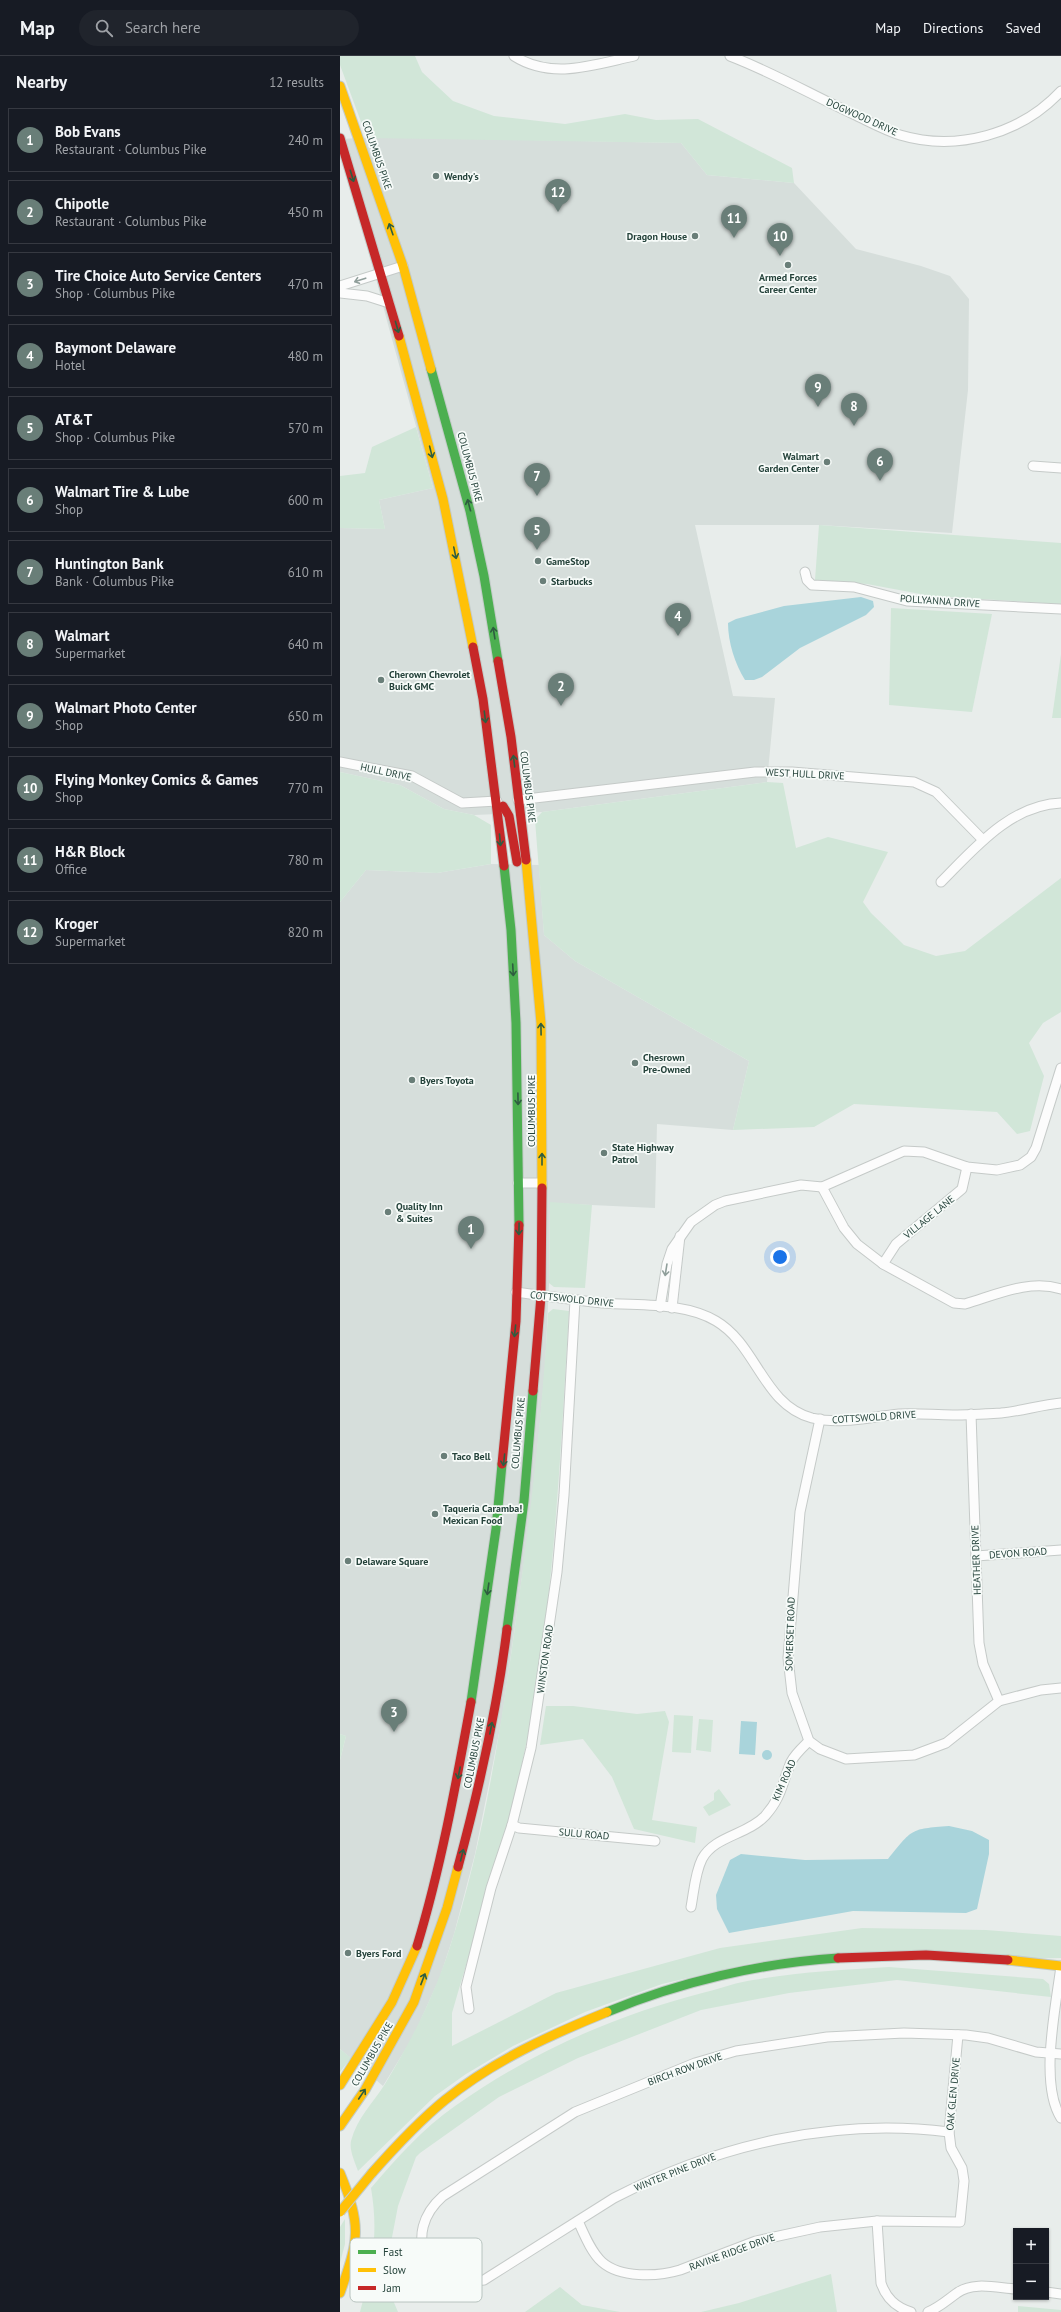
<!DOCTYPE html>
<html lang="en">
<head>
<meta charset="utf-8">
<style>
	:root { --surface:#171b24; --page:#20242c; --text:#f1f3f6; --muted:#9ea1a6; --line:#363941; --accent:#697e78 }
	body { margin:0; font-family:"PT Sans",sans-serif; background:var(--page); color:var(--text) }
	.controls { position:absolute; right:12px; bottom:12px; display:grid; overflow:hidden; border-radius:0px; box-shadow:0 1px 3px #0004 }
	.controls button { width:36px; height:36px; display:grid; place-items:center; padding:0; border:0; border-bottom:1px solid var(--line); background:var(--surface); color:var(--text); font:20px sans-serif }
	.you { position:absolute; left:440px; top:1201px; width:14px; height:14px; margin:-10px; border:3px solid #fff; border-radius:50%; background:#1a73e8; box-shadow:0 0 0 6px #1a73e833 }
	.badge { display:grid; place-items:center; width:26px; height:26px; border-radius:50%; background:var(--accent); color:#fff; font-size:13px; font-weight:700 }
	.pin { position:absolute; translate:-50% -33px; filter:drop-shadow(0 1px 2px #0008) }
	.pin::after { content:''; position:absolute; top:21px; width:14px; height:12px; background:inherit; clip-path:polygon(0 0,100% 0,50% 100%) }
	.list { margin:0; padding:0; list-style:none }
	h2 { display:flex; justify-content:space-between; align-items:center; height:52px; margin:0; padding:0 16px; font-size:17px }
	h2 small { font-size:13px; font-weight:400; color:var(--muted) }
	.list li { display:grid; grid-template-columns:26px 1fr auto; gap:12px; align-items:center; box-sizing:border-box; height:64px; margin:0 8px 8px; padding:0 8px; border:1px solid var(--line); border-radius:0px }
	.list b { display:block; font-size:15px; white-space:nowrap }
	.list p { margin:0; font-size:13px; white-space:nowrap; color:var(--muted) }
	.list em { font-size:13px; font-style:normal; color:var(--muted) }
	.icon { flex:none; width:22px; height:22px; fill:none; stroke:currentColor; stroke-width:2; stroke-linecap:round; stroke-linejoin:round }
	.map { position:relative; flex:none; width:721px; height:2256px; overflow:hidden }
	header { display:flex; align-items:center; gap:24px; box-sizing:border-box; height:56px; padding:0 20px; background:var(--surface); border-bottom:1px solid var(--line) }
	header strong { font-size:19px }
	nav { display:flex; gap:22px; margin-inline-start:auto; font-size:14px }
	.search { width:280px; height:36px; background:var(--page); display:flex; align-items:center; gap:10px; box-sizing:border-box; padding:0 14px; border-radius:22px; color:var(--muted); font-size:15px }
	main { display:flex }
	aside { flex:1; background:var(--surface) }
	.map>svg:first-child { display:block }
	.built { fill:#d6dedb }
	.green { fill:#d1e6d8 }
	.water { fill:#a9d4db }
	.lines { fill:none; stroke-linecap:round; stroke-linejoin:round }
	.street-casing { stroke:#c5cac8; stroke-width:11 }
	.fast-casing { stroke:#c3cbc8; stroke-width:11 }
	.slow-casing { stroke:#c3cbc8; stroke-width:11 }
	.jam-casing { stroke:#c3cbc8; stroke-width:11 }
	.street { stroke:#fcfcfc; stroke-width:9 }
	.fast { stroke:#4caf50; stroke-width:9 }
	.slow { stroke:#ffc107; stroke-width:9 }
	.jam { stroke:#c62828; stroke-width:9 }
	.slow-bridge-casing { stroke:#c3ccc9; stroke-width:11; stroke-linecap:butt }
	.slow-bridge { stroke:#ffc107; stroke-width:9 }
	.oneway { stroke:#2e5d40 }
	.oneway2 { stroke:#909f9b }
	.poi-dot { fill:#697e78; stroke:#f7fbf9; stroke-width:1.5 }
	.labels { text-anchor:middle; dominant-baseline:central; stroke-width:3.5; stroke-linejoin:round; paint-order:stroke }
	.street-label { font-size:10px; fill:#24423a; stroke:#f7fbf9 }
	.poi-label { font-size:10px; font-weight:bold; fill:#24423a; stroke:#f7fbf9; text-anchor:start }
	.key { fill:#f7fbf9; stroke:#b8c4c0; stroke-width:1 }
	.key-label { font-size:11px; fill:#24423a }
</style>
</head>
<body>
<header>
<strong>Map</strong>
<div class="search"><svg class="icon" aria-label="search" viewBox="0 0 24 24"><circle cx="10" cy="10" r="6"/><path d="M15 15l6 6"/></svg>Search here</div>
<nav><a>Map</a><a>Directions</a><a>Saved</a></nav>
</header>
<main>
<aside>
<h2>Nearby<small>12 results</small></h2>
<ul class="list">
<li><span class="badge">1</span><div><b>Bob Evans</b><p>Restaurant · Columbus Pike</p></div><em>240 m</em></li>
<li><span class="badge">2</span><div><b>Chipotle</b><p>Restaurant · Columbus Pike</p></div><em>450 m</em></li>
<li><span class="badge">3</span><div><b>Tire Choice Auto Service Centers</b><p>Shop · Columbus Pike</p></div><em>470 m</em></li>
<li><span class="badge">4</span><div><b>Baymont Delaware</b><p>Hotel</p></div><em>480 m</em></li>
<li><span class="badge">5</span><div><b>AT&amp;T</b><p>Shop · Columbus Pike</p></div><em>570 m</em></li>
<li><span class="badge">6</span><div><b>Walmart Tire &amp; Lube</b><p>Shop</p></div><em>600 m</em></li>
<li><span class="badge">7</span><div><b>Huntington Bank</b><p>Bank · Columbus Pike</p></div><em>610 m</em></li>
<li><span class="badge">8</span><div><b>Walmart</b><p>Supermarket</p></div><em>640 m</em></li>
<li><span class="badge">9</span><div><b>Walmart Photo Center</b><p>Shop</p></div><em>650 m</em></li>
<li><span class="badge">10</span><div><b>Flying Monkey Comics &amp; Games</b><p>Shop</p></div><em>770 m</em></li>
<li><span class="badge">11</span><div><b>H&amp;R Block</b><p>Office</p></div><em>780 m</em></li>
<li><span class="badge">12</span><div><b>Kroger</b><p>Supermarket</p></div><em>820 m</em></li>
</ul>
</aside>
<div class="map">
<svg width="721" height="2256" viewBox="0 0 721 2256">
	<rect width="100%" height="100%" fill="#e8edeb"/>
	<g class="built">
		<polygon points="41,81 341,87 367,119 454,127 516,193 581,210 610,220 629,243 628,334 612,477 479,469 355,469 393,640 435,642 427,726 202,756 134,759 104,753 60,729 0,716 0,472 45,473 39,444 93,432 47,265 0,83"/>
		<polygon points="151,808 199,809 204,879 235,905 409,1005 393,1074 317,1068 315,1152 210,1147 209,1227 205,1315 191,1458 162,1662 135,1798 114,1878 100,1921 73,1981 43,2030 0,1993 0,1704 6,1680 0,1678 0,846 26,814 97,817"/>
	</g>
	<g class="green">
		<polygon points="0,0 75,0 82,16 113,45 154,60 225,68 285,58 316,64 358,63 452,112 454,127 367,119 341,87 27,82 0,9"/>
		<polygon points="76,371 93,432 39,444 45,473 0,472 0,420 25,417 32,391"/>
		<polygon points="479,469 721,487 721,548 591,540 527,528 475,524"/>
		<polygon points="551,552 652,558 632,656 549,649"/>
		<polygon points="721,598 721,662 712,662"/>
		<polygon points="0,716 60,729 104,753 134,759 151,769 151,808 97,817 26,814 0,846"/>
		<polygon points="427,726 443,727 456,792 488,781 548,796 523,846 531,857 564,889 596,900 625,895 721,822 721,956 703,967 689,987 704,1020 690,1075 677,1078 657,1056 514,1048 474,1071 393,1074 409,1005 235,905 204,879 195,764 202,756"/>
		<polygon points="210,1146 252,1149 245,1232 214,1231 209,1227"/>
		<path d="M213 1253 229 1255C219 1420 213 1586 173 1747 155 1817 132 1887 112 1957V1990L216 1937 380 1892 522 1872 646 1874 721 1880V1902L412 1907 322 1928 245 1956 173 1990 126 2018 95 2040 18 2115C15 2106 9 2094 11 2085 17 2062 33 2047 45 2028 71 1985 93 1942 109 1894 142 1792 159 1684 174 1578 189 1471 202 1364 208 1257Z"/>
		<polygon points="206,1650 233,1650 297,1658 325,1655 329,1666 312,1764 357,1771 355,1787 294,1773 272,1721 243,1683 200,1689"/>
		<polygon points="334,1659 353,1660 351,1697 332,1696"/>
		<polygon points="359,1663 373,1664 371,1696 356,1694"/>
		<polygon points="0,1678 6,1680 0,1704"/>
		<polygon points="379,1733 391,1749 369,1760 363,1751 374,1744 374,1737"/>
		<path d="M549 1911 703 1923 709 1928 711 1941 557 1924 449 1937 361 1954 238 2002 159 2041 80 2097 76 2101 58 2150 44 2223 58 2256H20C32 2210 39 2179 31 2132 56 2103 83 2072 115 2050 191 1996 276 1959 366 1936 382 1932 398 1926 413 1924 458 1916 503 1914 549 1911Z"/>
		<polygon points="0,1993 11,2002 0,2016"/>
		<polygon points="5,2163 5,2188 0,2207 0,2171"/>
		<polygon points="491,2218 497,2256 361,2256 399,2247"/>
		<polygon points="220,2231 242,2249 280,2256 185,2256"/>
		<polygon points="678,2250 721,2254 721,2256 678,2256"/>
	</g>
	<g class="water">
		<path d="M521 541 533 545 534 551 526 559 460 592 422 621 414 624H405C395 608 388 586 388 567L396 563 444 550Z"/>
		<polygon points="401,1665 417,1666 415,1699 399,1698"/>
		<circle cx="427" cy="1699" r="5"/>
		<path d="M609 1770 632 1775 649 1784V1798L637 1853 626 1857 513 1855 389 1877 377 1853 376 1839 390 1804 401 1798 465 1804 548 1803C573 1773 569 1773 609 1770Z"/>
	</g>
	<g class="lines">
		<defs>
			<g id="street">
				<path d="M174 0C212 24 253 9 294 0"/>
				<path d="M390 0C432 16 472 39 513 58 528 65 544 74 560 79 617 96 681 78 721 35"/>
				<polyline points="0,230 63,210"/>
				<polyline points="0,237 27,240 49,247"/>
				<polyline points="693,410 721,412"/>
				<polyline points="465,516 467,524 472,529 514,531 567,545 721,553"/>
				<polyline points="0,706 72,720 122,747 157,745"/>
				<polyline points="178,744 415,716 452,716 574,726 596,736 643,784"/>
				<path d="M601 826C634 793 670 749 721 747"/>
				<polyline points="178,1127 202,1127"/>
				<path d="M482 1131 504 1172 517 1188 543 1208 614 1247 625 1248C656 1239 689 1223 721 1233"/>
				<polyline points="543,1208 556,1188 622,1133 627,1111"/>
				<path d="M176 1236C205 1240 234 1244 263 1247 299 1250 344 1246 376 1265 417 1289 423 1349 472 1362 501 1369 529 1361 559 1358 577 1357 595 1359 613 1359 629 1359 645 1358 661 1357 681 1355 701 1349 721 1347"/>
				<polyline points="320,1251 327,1208 332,1193 351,1166 375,1149 385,1145 461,1129 482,1131 564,1095 584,1096 627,1111 657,1114 680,1109 691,1101 696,1092 721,1012"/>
				<polyline points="332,1252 340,1180"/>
				<polyline points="631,1358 639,1587 643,1608 659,1645"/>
				<polyline points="480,1363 460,1456 448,1602 452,1637 469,1685 480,1693 506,1703 574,1699 606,1687 659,1645 701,1634 721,1632"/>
				<polyline points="636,1500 721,1494"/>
				<polyline points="172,1769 179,1772 315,1785"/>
				<path d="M351 1851C354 1835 355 1817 362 1803 374 1780 407 1779 425 1760 442 1741 442 1727 451 1706 455 1698 463 1691 469 1685"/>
				<path d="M721 1910C716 1950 699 2028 721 2062"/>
				<polyline points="129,1953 126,1931 151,1832 172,1769 191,1692 197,1652 217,1516 224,1439 235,1244"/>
				<path d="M609 2076C494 2061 377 2089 274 2142L144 2224C87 2233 60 2178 103 2140L235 2056 355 2007 396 1995 487 1981 564 1977 626 1979 648 1982 696 1996 721 1998"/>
				<path d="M238 2165C244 2178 251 2196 262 2206 280 2222 317 2221 340 2214L416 2185 480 2171 537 2165 620 2166 624 2125 622 2112 611 2092 609 2076 618 1979"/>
				<path d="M537 2165 541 2227C546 2242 555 2251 571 2256"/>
				<polyline points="706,2236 721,2238"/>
				<path d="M588 2256C600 2251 607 2244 617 2237 633 2225 658 2232 676 2233"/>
			</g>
			<g id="fast">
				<polyline points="91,313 130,455 144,520 158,605"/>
				<polyline points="164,810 171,874 176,967 179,1169"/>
				<polyline points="167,1573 184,1445 193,1335"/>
				<polyline points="131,1646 156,1473 162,1408"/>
				<path d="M267 1956C339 1926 420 1907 498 1902"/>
			</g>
			<g id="slow">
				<polyline points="0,30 63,210 91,313"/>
				<polyline points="59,280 103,443 133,591"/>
				<polyline points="186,804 201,967 202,1132"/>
				<polyline points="668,1904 721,1910"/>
				<polyline points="0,2029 52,1946 77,1890"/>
				<polyline points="0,2070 25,2034 74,1946 107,1852 118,1811"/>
				<path d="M0 2117C22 2171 19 2183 0 2237"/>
				<path d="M32 2117C55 2091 78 2066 105 2044 153 2005 210 1979 267 1956"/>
			</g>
			<g id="jam">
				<polyline points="0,82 59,280"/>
				<polyline points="133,591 143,643 164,810"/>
				<polyline points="158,605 171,681 186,804"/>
				<polyline points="163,750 169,760 177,806"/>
				<polyline points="193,1335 201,1240 202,1132"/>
				<polyline points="162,1408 176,1265 179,1169"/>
				<path d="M118 1811C139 1733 157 1654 167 1573"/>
				<path d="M77 1890C101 1811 116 1728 131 1646"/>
				<polyline points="498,1902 586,1899 668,1904"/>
			</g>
		</defs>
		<use href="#street" class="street-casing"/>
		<use href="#fast" class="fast-casing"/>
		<use href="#slow" class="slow-casing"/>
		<use href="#jam" class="jam-casing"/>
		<use href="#street" class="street"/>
		<use href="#fast" class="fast"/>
		<use href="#slow" class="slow"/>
		<use href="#jam" class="jam"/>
		<defs>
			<polyline id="slow-bridge" points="0,2156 32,2117"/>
		</defs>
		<use href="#slow-bridge" class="slow-bridge-casing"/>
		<use href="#slow-bridge" class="slow-bridge"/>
	</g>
	<defs><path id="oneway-shaft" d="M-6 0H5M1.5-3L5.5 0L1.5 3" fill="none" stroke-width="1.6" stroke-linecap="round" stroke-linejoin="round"/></defs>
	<g class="oneway">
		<use href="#oneway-shaft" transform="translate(12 120) rotate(73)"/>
		<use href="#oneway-shaft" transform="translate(51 173) rotate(-109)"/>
		<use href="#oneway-shaft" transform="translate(57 271) rotate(74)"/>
		<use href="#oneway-shaft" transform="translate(91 396) rotate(76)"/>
		<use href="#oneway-shaft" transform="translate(129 449) rotate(-105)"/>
		<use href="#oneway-shaft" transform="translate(115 497) rotate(78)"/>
		<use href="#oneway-shaft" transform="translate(154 577) rotate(-99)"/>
		<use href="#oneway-shaft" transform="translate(145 661) rotate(83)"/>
		<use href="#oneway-shaft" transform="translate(174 705) rotate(-97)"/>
		<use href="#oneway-shaft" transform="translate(160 784) rotate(85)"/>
		<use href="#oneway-shaft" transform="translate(173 914) rotate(87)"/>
		<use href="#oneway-shaft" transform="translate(201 973) rotate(-91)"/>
		<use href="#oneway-shaft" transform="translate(178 1043) rotate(89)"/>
		<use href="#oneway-shaft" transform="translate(202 1103) rotate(-90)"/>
		<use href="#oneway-shaft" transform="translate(179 1173) rotate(91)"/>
		<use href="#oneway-shaft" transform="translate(175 1275) rotate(96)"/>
		<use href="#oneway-shaft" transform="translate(164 1404) rotate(96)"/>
		<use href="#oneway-shaft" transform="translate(148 1533) rotate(98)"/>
		<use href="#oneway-shaft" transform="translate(151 1672) rotate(-79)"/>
		<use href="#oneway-shaft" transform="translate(119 1717) rotate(101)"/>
		<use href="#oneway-shaft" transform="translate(122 1799) rotate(-76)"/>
		<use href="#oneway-shaft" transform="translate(83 1923) rotate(-69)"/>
		<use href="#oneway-shaft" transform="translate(22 2038) rotate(-56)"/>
	</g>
	<g class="oneway2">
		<use href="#oneway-shaft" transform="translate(20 224) rotate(162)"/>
		<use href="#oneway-shaft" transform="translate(326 1214) rotate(99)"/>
	</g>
	<g class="poi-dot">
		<circle cx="96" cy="120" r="4"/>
		<circle cx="355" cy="180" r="4"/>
		<circle cx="448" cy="209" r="4"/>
		<circle cx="487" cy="406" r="4"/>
		<circle cx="198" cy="505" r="4"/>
		<circle cx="203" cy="525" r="4"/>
		<circle cx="41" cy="624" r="4"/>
		<circle cx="295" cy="1007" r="4"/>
		<circle cx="72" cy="1024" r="4"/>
		<circle cx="264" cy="1097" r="4"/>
		<circle cx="48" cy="1156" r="4"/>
		<circle cx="104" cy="1400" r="4"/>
		<circle cx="95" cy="1458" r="4"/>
		<circle cx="8" cy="1505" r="4"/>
		<circle cx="8" cy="1897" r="4"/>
	</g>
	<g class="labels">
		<g class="street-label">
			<text transform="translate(522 61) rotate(24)">DOGWOOD DRIVE</text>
			<text transform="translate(37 99) rotate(71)">COLUMBUS PIKE</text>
			<text transform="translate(130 411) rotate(75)">COLUMBUS PIKE</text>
			<text transform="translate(600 545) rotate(4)">POLLYANNA DRIVE</text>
			<text transform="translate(46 716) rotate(12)">HULL DRIVE</text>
			<text transform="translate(465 718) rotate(3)">WEST HULL DRIVE</text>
			<text transform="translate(188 731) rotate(83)">COLUMBUS PIKE</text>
			<text transform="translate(191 1055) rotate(-90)">COLUMBUS PIKE</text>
			<text transform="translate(589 1161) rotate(-39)">VILLAGE LANE</text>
			<text transform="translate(232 1243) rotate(6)">COTTSWOLD DRIVE</text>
			<text transform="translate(534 1361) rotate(-4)">COTTSWOLD DRIVE</text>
			<text transform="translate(178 1377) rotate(-85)">COLUMBUS PIKE</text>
			<text transform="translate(678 1497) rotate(-4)">DEVON ROAD</text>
			<text transform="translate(636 1504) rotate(-92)">HEATHER DRIVE</text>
			<text transform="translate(450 1578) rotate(-88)">SOMERSET ROAD</text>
			<text transform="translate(205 1603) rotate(-82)">WINSTON ROAD</text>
			<text transform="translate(134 1697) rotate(-79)">COLUMBUS PIKE</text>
			<text transform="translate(444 1724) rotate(-66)">KIM ROAD</text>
			<text transform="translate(244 1778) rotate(5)">SULU ROAD</text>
			<text transform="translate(32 1998) rotate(-60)">COLUMBUS PIKE</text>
			<text transform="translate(345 2013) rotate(-20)">BIRCH ROW DRIVE</text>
			<text transform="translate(613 2038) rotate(-85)">OAK GLEN DRIVE</text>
			<text transform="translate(335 2116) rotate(-22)">WINTER PINE DRIVE</text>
			<text transform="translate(392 2196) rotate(-20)">RAVINE RIDGE DRIVE</text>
		</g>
		<g class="poi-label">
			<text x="104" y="120">Wendy's</text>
			<text x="347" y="180" text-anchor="end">Dragon House</text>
			<text x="448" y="221" text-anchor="middle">Armed Forces<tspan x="448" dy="12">Career Center</tspan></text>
			<text x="479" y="400" text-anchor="end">Walmart<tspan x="479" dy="12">Garden Center</tspan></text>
			<text x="206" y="505">GameStop</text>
			<text x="211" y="525">Starbucks</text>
			<text x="49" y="618">Cherown Chevrolet<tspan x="49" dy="12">Buick GMC</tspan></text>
			<text x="303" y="1001">Chesrown<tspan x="303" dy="12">Pre-Owned</tspan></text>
			<text x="80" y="1024">Byers Toyota</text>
			<text x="272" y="1091">State Highway<tspan x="272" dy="12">Patrol</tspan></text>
			<text x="56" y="1150">Quality Inn<tspan x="56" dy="12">&amp; Suites</tspan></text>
			<text x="112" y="1400">Taco Bell</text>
			<text x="103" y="1452">Taqueria Caramba!<tspan x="103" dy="12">Mexican Food</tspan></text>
			<text x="16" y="1505">Delaware Square</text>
			<text x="16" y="1897">Byers Ford</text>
		</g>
	</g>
	<rect x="10" y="2182" width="132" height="64" rx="6" class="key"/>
	<rect x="18" y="2194" width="18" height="4" fill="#4caf50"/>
	<rect x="18" y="2212" width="18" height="4" fill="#ffc107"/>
	<rect x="18" y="2230" width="18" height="4" fill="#c62828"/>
	<g class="key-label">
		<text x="43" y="2200">Fast</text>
		<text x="43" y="2218">Slow</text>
		<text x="43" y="2236">Jam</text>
	</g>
</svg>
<div class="controls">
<button>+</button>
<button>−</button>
</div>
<div class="you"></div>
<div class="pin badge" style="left:131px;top:1193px">1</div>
<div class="pin badge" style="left:221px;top:650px">2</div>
<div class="pin badge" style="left:54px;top:1676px">3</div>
<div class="pin badge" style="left:338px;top:580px">4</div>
<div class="pin badge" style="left:197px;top:494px">5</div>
<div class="pin badge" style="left:540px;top:425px">6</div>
<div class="pin badge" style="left:197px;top:440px">7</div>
<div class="pin badge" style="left:514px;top:370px">8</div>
<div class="pin badge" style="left:478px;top:351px">9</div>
<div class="pin badge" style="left:440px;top:200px">10</div>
<div class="pin badge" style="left:394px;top:182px">11</div>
<div class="pin badge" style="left:218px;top:156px">12</div>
</div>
</main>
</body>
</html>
